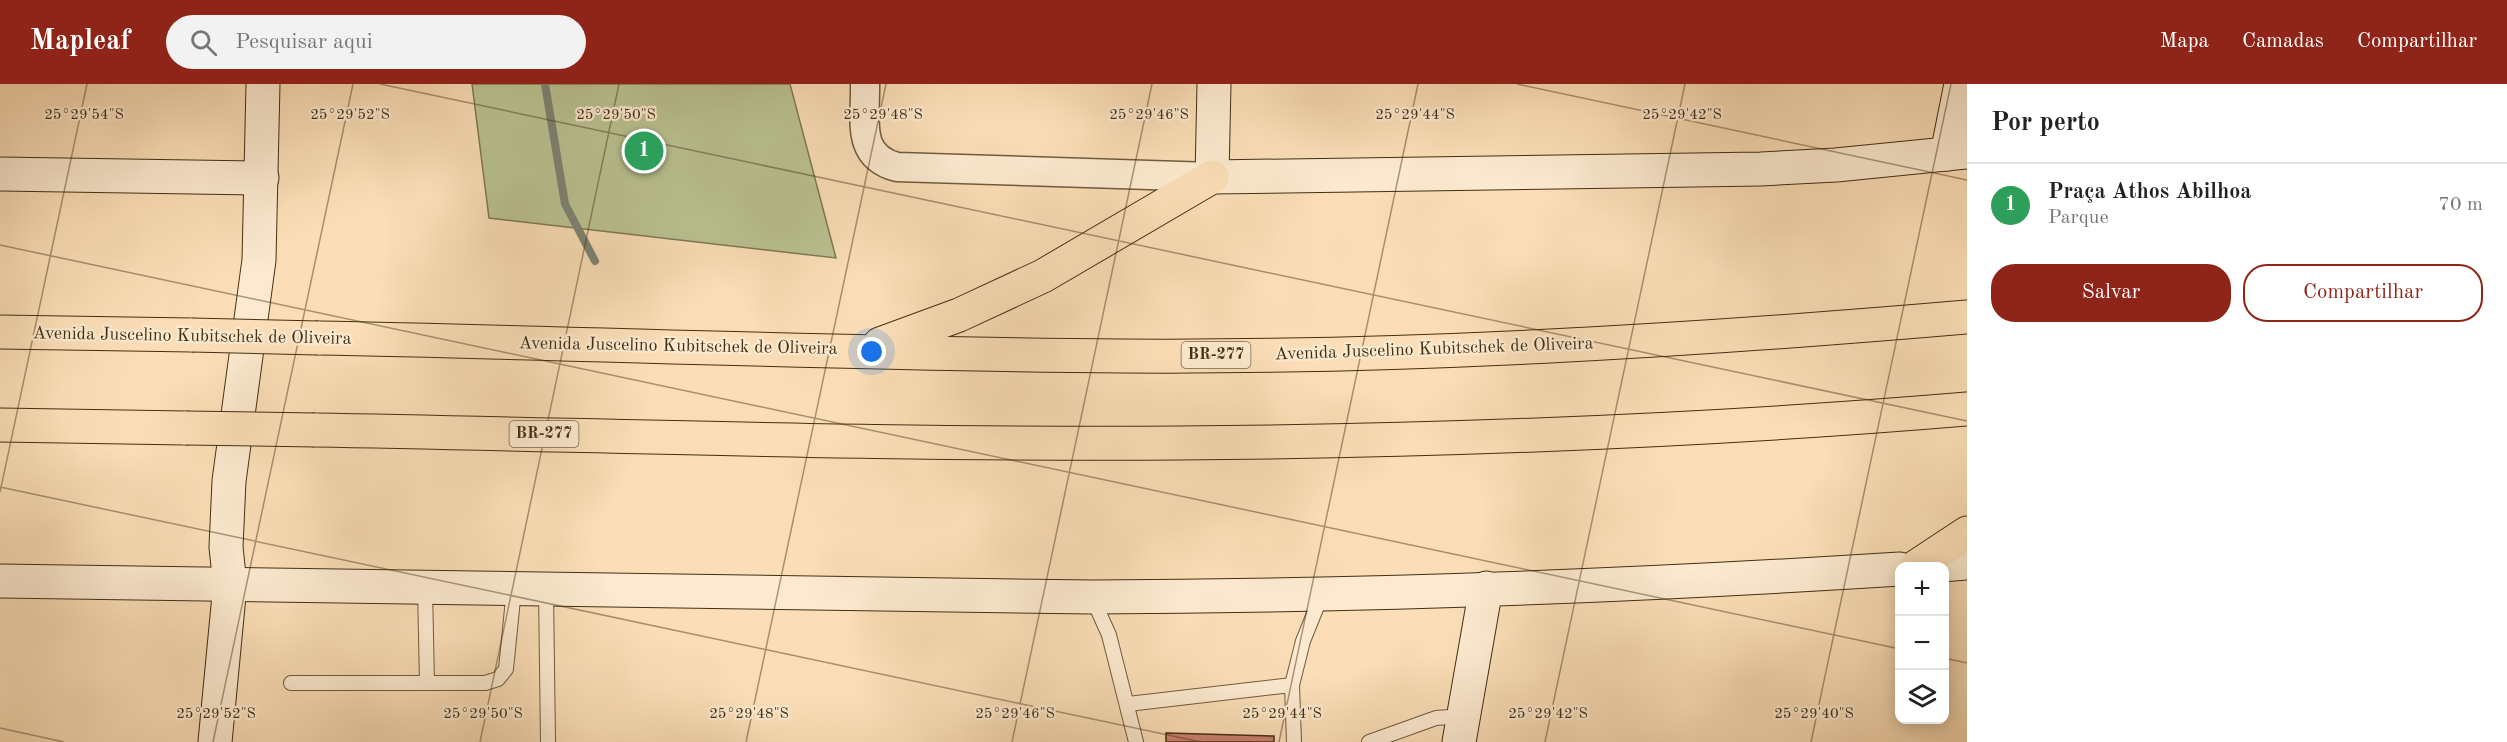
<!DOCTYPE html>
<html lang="pt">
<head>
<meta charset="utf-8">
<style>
	:root { --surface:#fff; --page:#f2f2f2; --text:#222; --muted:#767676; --line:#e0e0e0; --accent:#8f2418 }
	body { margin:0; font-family:"Old Standard TT",serif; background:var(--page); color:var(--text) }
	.controls { position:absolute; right:18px; bottom:18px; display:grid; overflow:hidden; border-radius:12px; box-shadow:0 3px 15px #0003 }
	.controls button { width:54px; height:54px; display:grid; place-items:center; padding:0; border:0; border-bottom:2px solid var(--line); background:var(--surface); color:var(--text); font:30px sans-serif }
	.you { position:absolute; left:872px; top:268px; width:21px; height:21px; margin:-15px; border:4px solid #fff; border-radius:50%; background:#1a73e8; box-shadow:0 0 0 9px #1a73e833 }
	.badge { display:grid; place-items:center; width:39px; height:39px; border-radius:50%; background:var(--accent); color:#fff; font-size:20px; font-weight:700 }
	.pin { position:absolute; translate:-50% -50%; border:3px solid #fff; box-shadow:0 2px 6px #0006 }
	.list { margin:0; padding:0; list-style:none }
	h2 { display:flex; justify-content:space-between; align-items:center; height:78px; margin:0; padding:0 24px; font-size:26px }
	h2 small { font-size:20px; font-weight:400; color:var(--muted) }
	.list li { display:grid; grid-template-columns:39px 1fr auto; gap:18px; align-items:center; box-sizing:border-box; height:84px; padding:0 24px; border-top:2px solid var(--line) }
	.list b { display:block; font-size:22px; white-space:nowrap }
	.list p { margin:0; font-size:20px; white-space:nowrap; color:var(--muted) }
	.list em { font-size:20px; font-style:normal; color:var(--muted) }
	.actions { display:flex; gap:12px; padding:18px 24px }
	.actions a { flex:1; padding:14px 0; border:2px solid var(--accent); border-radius:24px; text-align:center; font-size:21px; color:var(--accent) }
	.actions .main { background:var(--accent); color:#fff }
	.icon { flex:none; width:33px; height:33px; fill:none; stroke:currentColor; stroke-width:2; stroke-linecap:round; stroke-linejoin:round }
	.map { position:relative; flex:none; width:1967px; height:658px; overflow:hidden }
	header { display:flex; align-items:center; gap:36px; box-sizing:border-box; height:84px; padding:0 30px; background:var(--accent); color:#fff }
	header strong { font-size:28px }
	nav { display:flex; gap:33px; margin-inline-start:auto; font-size:21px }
	.search { width:420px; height:54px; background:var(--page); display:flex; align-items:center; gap:15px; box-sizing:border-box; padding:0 21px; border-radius:33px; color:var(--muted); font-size:22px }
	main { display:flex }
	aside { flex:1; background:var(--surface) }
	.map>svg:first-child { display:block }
	.green { fill:#bac292; stroke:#7e7852; stroke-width:1.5 }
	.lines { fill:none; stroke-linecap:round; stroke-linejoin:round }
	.stream { stroke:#7b8374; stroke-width:8 }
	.building { fill:#cd806e; stroke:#422f12; stroke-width:1.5 }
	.lane-casing { stroke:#705b3b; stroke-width:16 }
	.street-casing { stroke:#705b3b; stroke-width:31 }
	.secondary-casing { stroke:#422f12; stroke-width:35 }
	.highway-casing { stroke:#422f12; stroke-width:35 }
	.lane { stroke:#fcead0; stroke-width:14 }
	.street { stroke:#fcead0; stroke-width:28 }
	.secondary { stroke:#fcead0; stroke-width:33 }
	.highway { stroke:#fbdeb7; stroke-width:33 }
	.highway-bridge-casing { stroke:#422f12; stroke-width:35; stroke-linecap:butt }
	.highway-bridge { stroke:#fbdeb7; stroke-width:33 }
	.ticks { fill:none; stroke:#422f12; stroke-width:1.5; stroke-opacity:0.45 }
	.labels { text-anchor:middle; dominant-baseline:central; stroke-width:4.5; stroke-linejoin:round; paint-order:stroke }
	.shield { fill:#fcead0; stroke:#7a674b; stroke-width:1.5 }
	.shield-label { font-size:16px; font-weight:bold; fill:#422f12 }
	.street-label { font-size:18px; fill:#422f12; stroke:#fcead0 }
	.ticks-label { font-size:15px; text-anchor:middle; fill:#422f12; stroke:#fcead0; stroke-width:4.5; stroke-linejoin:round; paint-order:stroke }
</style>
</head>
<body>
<header>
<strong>Mapleaf</strong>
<div class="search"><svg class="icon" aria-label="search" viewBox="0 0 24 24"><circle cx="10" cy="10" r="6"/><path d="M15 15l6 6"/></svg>Pesquisar aqui</div>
<nav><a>Mapa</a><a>Camadas</a><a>Compartilhar</a></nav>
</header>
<main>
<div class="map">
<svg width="1967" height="658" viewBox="0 0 1967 658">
	<rect width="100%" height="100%" fill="#fbdeb7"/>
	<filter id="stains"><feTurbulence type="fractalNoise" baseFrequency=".00333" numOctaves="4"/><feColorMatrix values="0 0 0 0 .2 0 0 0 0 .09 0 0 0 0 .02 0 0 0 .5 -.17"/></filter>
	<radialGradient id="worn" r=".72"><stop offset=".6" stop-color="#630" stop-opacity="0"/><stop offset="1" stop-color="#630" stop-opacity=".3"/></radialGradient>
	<polygon class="green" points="472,0 790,0 836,174 489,134"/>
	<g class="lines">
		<polyline class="stream" points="545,0 565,120 595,177"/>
	</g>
	<polygon class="building" points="1166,649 1274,652 1274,658 1166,658"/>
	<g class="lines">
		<defs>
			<g id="lane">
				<polyline points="425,504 427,599"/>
				<polyline points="546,506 548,658"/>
				<polyline points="1092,513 1109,551 1136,658"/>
				<polyline points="291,599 485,599 498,595 506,585 514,505"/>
				<polyline points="1128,620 1292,601"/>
				<polyline points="1294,658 1292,601 1303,557 1322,510"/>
				<polyline points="1369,658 1436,634 1464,632"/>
			</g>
			<path id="street" d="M865 0C866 35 855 72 897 83L1212 93"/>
			<g id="secondary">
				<polyline points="1214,0 1212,93 1761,85 1836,81 1967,68"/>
				<polyline points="1947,70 1961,0"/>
				<polyline points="0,90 262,94"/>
				<polyline points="1930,482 1967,479"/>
				<path d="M0 497 1092 513C1362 512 1631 502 1900 485"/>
				<polyline points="215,658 230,501 226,463 229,397 259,176 263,0"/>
				<polyline points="1459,658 1486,504"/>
			</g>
			<g id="highway">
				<polyline points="0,248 192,251"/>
				<path d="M318 254C586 259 854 270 1122 272 1404 274 1687 257 1967 233"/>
				<polyline points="880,260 959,231 1043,192 1212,93"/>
				<polyline points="0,341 186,344"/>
				<path d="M315 346C603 351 891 361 1179 359 1442 357 1705 347 1967 325"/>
				<polyline points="1917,482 1967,449"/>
			</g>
		</defs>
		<use href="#lane" class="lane-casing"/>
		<use href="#street" class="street-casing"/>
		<use href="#secondary" class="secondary-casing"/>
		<use href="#highway" class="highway-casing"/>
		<use href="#lane" class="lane"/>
		<use href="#street" class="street"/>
		<use href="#secondary" class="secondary"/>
		<use href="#highway" class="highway"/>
		<defs>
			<g id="highway-bridge">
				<polyline points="192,251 318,254"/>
				<polyline points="186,344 315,346"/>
			</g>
		</defs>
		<use href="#highway-bridge" class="highway-bridge-casing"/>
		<use href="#highway-bridge" class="highway-bridge"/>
	</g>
	<path class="ticks" d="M380 0 1967 337M1517 0 1967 96M0 161 1900 565M0 403 1201 658M0 408 87 0M1944 574 1967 579M0 644 64 658M213 658 353 0M480 658 619 0M746 658 886 0M1012 658 1152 0M1279 658 1418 0M1545 658 1685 0M1811 658 1951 0"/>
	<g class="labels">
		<g class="shield">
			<rect x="1181.5" y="258" width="69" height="26" rx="4.5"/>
			<rect x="509.5" y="337" width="69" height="26" rx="4.5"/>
		</g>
		<g class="shield-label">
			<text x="1216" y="271">BR-277</text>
			<text x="544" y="350">BR-277</text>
		</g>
		<g class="street-label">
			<text transform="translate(192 252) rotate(1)">Avenida Juscelino Kubitschek de Oliveira</text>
			<text transform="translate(678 262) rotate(1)">Avenida Juscelino Kubitschek de Oliveira</text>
			<text transform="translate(1434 265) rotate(-2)">Avenida Juscelino Kubitschek de Oliveira</text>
		</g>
	</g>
	<g class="ticks-label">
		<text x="84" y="35">25°29'54"S</text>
		<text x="350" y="35">25°29'52"S</text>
		<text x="616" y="35">25°29'50"S</text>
		<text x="883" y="35">25°29'48"S</text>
		<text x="1149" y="35">25°29'46"S</text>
		<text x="1415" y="35">25°29'44"S</text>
		<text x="1682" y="35">25°29'42"S</text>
		<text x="216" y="634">25°29'52"S</text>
		<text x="483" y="634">25°29'50"S</text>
		<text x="749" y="634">25°29'48"S</text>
		<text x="1015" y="634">25°29'46"S</text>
		<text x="1282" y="634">25°29'44"S</text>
		<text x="1548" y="634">25°29'42"S</text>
		<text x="1814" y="634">25°29'40"S</text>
	</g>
	<rect width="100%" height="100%" filter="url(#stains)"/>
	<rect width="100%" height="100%" fill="url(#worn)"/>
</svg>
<div class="controls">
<button>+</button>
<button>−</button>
<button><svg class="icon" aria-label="layers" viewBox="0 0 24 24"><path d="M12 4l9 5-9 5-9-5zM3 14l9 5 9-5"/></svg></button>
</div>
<div class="you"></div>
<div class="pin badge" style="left:644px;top:67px;background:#2e9e5b">1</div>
</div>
<aside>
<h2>Por perto<small></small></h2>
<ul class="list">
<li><span class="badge" style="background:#2e9e5b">1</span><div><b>Praça Athos Abilhoa</b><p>Parque</p></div><em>70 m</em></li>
</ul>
<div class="actions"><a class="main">Salvar</a><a>Compartilhar</a></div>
</aside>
</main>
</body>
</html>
